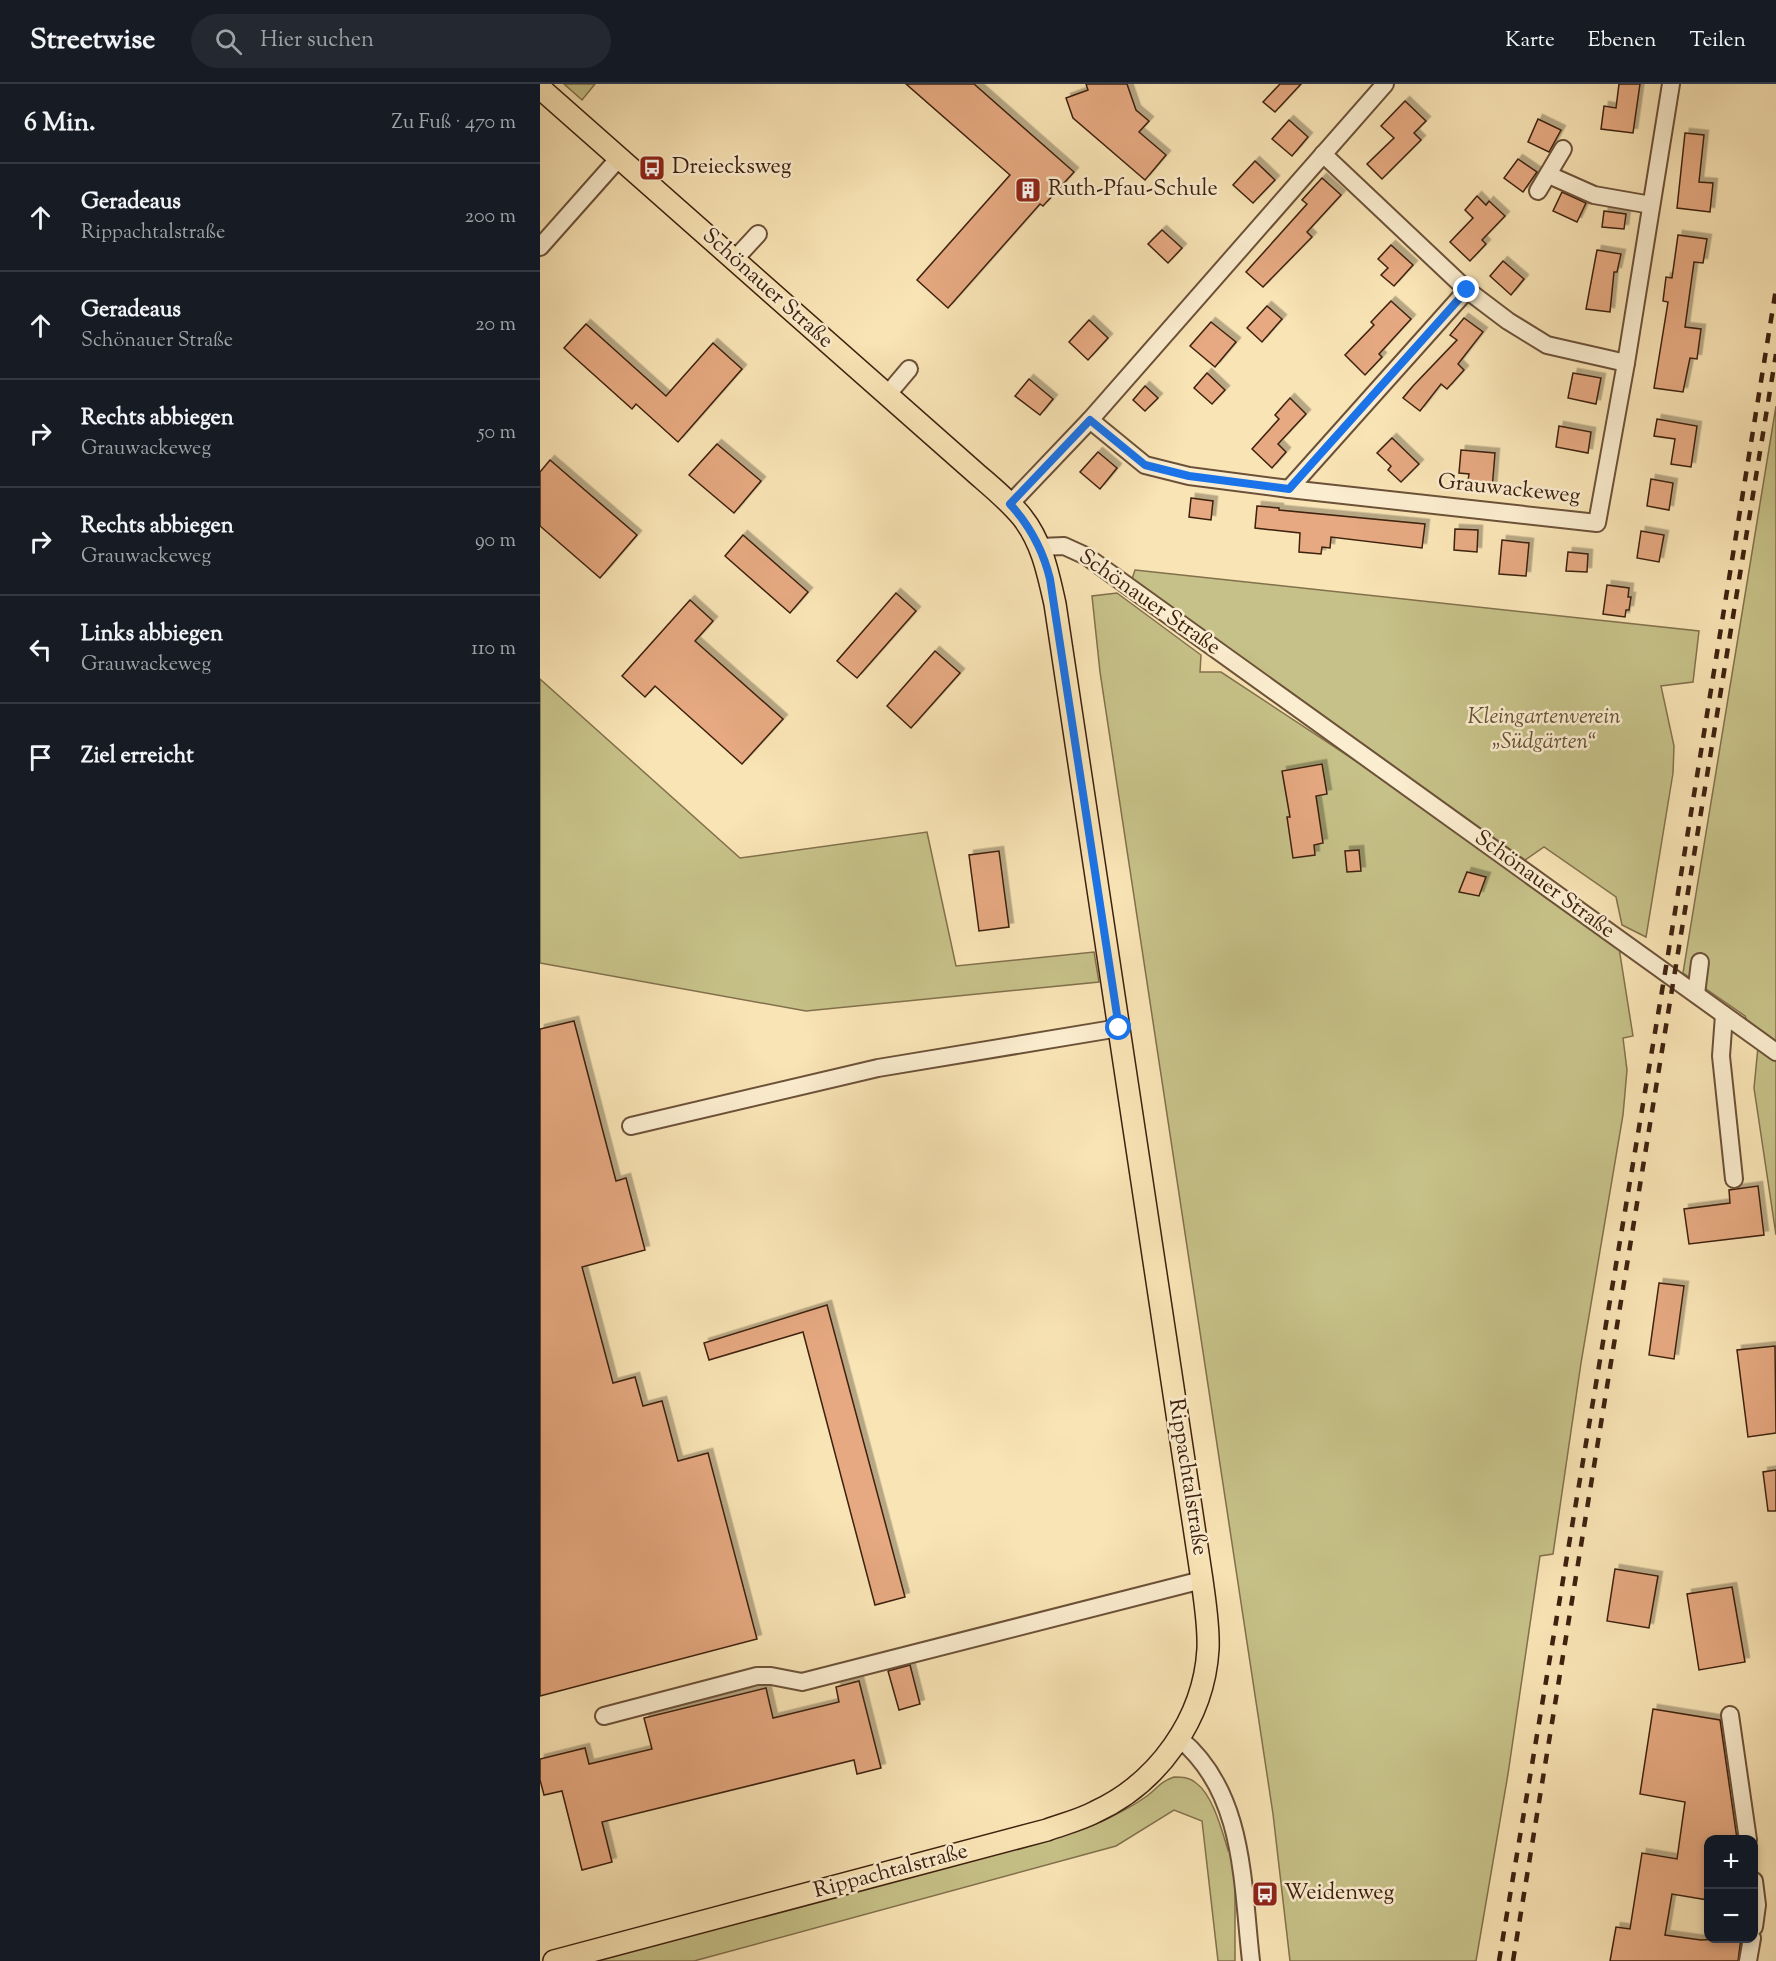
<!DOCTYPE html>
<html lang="de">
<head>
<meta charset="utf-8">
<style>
	:root { --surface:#171b24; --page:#242831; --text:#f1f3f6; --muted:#9ea1a6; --line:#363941 }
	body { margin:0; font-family:"Sorts Mill Goudy",serif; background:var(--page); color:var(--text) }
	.controls { position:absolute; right:18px; bottom:18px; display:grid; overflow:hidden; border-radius:12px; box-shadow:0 3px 9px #0003 }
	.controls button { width:54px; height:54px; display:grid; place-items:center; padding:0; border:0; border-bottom:2px solid var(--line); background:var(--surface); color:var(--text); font:30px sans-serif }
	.stop { position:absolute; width:18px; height:18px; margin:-14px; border:4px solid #1a73e8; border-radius:50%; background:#fff }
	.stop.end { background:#1a73e8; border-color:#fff; box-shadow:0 2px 6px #0008 }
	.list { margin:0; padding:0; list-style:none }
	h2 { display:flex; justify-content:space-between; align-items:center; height:78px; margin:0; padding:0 24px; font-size:26px }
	h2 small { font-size:20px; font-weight:400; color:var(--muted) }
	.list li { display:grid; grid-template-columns:39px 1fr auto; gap:18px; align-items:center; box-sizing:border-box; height:108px; padding:0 24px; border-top:2px solid var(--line) }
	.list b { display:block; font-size:22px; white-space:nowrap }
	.list p { margin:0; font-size:20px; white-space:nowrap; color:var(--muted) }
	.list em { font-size:20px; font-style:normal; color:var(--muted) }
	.icon { flex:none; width:33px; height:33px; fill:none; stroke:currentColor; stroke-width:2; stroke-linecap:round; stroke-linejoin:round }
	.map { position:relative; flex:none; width:1236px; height:1877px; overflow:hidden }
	header { display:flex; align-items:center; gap:36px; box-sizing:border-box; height:84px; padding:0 30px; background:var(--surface); border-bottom:2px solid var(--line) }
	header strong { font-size:28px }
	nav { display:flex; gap:33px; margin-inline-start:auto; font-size:21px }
	.search { width:420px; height:54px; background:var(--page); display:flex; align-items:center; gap:15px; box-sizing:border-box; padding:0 21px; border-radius:33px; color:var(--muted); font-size:22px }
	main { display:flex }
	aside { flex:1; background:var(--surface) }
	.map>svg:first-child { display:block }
	.green { fill:#c6c188; stroke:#82704c; stroke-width:1.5 }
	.building { fill:#e6a981; stroke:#3d200f; stroke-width:1.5; filter:url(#shadow) }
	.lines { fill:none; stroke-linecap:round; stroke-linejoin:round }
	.minor-casing { stroke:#6c5138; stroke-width:20 }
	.major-casing { stroke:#3d200f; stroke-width:24 }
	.minor { stroke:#fbedcf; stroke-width:16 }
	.major { stroke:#f9e4b5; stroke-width:21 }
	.rail { stroke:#3d200f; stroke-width:4.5; stroke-dasharray:10 10; stroke-linecap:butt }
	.route { stroke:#1a73e8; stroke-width:8 }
	.labels { text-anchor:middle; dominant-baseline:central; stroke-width:5; stroke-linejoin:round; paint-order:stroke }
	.poi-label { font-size:22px; fill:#3d200f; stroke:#fbedcf; text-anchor:start }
	.street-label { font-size:22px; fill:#3d200f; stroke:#fbedcf }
	.park-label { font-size:22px; font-style:italic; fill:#665033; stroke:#fbedcf }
</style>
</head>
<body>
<header>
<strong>Streetwise</strong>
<div class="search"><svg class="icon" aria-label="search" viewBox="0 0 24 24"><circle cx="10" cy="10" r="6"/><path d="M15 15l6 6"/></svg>Hier suchen</div>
<nav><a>Karte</a><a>Ebenen</a><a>Teilen</a></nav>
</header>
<main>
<aside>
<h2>6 Min.<small>Zu Fuß · 470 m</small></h2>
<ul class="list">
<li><svg class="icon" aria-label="ahead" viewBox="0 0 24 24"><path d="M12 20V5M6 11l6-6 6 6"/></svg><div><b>Geradeaus</b><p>Rippachtalstraße</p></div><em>200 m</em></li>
<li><svg class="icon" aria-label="ahead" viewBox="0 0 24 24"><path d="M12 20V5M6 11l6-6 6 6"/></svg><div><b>Geradeaus</b><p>Schönauer Straße</p></div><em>20 m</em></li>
<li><svg class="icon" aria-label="right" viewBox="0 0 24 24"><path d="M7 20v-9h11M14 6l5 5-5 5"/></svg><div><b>Rechts abbiegen</b><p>Grauwackeweg</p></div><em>50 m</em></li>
<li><svg class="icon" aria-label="right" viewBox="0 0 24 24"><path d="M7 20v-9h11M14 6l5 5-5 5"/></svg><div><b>Rechts abbiegen</b><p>Grauwackeweg</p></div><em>90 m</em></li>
<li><svg class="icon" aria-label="left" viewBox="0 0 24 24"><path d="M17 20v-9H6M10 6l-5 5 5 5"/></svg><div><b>Links abbiegen</b><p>Grauwackeweg</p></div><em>110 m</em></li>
<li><svg class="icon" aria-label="arrive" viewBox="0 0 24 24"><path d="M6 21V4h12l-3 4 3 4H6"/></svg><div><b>Ziel erreicht</b></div></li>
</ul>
</aside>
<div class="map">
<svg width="1236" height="1877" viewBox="0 0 1236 1877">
	<defs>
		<filter id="shadow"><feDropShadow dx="4.5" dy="-4.5" stdDeviation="0" flood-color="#0004"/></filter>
	</defs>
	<rect width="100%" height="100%" fill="#f9e4b5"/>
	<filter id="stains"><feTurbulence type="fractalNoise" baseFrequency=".00333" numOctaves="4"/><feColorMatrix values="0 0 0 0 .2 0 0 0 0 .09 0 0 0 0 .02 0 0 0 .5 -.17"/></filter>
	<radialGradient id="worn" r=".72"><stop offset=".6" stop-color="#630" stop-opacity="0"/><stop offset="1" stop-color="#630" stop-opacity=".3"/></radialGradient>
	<g class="green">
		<polygon points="24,0 55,0 42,16"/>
		<polygon points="1236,322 1236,1151 1214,1004 1218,963 1205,932 1143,889"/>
		<polygon points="595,486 1159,547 1153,598 1121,602 1134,662 1133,689 1106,853 1082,841 1076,813 1004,763 985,776 592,495"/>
		<polygon points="577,509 661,571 660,588 681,588 819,679 1079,864 1093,952 1083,954 1087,986 1083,1031 1041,1279 1013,1470 1000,1472 968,1690 936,1877 750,1877 733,1730 560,588 552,512"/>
		<polygon points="0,595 200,774 387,748 416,882 554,868 559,898 266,927 0,879"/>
		<path d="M634 1693C642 1693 649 1693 656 1699 673 1711 682 1747 688 1766L695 1750V1877H678L662 1737 634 1726 576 1762 154 1877H48L556 1740C574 1732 592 1723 607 1712 619 1703 618 1699 634 1693Z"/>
	</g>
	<g class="building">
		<polygon points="366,0 434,0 534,88 503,122 500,120 408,224 377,196 470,91"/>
		<polygon points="546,0 587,0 596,26 609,37 599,48 626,71 605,96 533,34 526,14 548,6"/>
		<polygon points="740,0 761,0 735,28 723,18"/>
		<polygon points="1079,0 1100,0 1093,49 1061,45 1064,22 1076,24"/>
		<polygon points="865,17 886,37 874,49 881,56 842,95 827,80 854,54 841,42"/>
		<polygon points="998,35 1021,46 1009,68 988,58"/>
		<polygon points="749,36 768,53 752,72 732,55"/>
		<polygon points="1145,49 1164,51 1159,98 1173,99 1170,128 1137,124"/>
		<polygon points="978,75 997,88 983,108 964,94"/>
		<polygon points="715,77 735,96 713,119 693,101"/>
		<polygon points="782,94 801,111 767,148 772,153 723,203 706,188 767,120 762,116"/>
		<polygon points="1022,108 1046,119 1037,138 1013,127"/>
		<polygon points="937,112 946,121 949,117 965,132 942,156 946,160 930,177 910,158 933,134 925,126"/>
		<polygon points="1064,127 1086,130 1084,145 1062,143"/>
		<polygon points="622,146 642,164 628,179 608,160"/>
		<polygon points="1138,151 1167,155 1163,179 1154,178 1145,243 1161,245 1157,275 1150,274 1143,308 1114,304 1128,218 1123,217 1126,193 1132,194"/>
		<polygon points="851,161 873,181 854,202 841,191 848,184 838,175"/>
		<polygon points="1057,166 1081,170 1077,188 1074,188 1070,228 1046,225"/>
		<polygon points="963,177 984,195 971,211 950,192"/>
		<polygon points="851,217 871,235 839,270 842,273 825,291 805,271 834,241 831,238"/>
		<polygon points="727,222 742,235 722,258 707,244"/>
		<polygon points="924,234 943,248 918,280 924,286 907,305 901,300 880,327 863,314 873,302 917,256 910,251"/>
		<polygon points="549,236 568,254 548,276 529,258"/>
		<polygon points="671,238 696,258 675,283 650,262"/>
		<polygon points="46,240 126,312 173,259 202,285 138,358 96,320 92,325 24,264"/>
		<polygon points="667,289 685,306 672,320 654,304"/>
		<polygon points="1033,289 1061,294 1056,320 1028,314"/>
		<polygon points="489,295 513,315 500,331 475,312"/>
		<polygon points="605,302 618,314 605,327 593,316"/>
		<polygon points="750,314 766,330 738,360 746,368 732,384 712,365 739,335 735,331"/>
		<polygon points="1117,335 1157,342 1151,383 1131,380 1135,355 1114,352"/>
		<polygon points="1019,342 1051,348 1048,369 1016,363"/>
		<polygon points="852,354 879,380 861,398 848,386 851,382 837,369"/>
		<polygon points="177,360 221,397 194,429 149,391"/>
		<polygon points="921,366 955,369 952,406 927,403 929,390 919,389"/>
		<polygon points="558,368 577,384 560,405 540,388"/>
		<polygon points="10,376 97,451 60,494 0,442 0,388"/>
		<polygon points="1111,395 1133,399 1129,426 1107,422"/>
		<polygon points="651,414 673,417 671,436 649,433"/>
		<polygon points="717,422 739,424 739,426 885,440 882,464 791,453 790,464 782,463 781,470 759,468 760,449 715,444"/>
		<polygon points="915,445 938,446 937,468 914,466"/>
		<polygon points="1101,447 1124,451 1119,478 1097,474"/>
		<polygon points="203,451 268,508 250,529 185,472"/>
		<polygon points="962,456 989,459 986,492 959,490"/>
		<polygon points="1028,468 1048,470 1047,488 1026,487"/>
		<polygon points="1067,501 1089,504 1088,513 1091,513 1089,526 1086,526 1085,533 1063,530"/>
		<polygon points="356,509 376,527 317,594 297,577"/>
		<polygon points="150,516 173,537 155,557 243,635 202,680 115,602 105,613 82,592"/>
		<polygon points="395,567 420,589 371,644 347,622"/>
		<polygon points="782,680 787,710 776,712 783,759 774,761 775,771 753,774 747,733 750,733 742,687"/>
		<polygon points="819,766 821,787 807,788 805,767"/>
		<polygon points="459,767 469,843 439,847 429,771"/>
		<polygon points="927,788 946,793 939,812 919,808"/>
		<polygon points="34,937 76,1097 86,1094 105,1166 42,1183 73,1299 95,1293 103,1322 122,1317 138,1377 168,1369 217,1555 0,1612 0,945"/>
		<polygon points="1218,1102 1224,1151 1149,1160 1144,1125 1190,1119 1189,1106"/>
		<polygon points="1119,1199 1144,1202 1134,1275 1109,1271"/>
		<polygon points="287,1221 365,1513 335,1521 263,1248 169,1276 164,1259"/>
		<polygon points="1235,1262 1236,1349 1208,1353 1197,1266"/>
		<polygon points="1236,1386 1236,1427 1228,1427 1223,1388"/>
		<polygon points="1075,1485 1118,1492 1109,1544 1067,1537"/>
		<polygon points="1192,1503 1205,1578 1159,1586 1147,1510"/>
		<polygon points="370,1581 380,1620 359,1626 348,1587"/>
		<polygon points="319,1597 341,1684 317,1690 314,1676 62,1738 72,1778 42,1786 22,1707 4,1711 0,1696 0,1675 45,1664 49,1680 112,1665 104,1634 226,1604 233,1634 299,1618 296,1603"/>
		<polygon points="1113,1625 1180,1636 1197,1755 1168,1755 1168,1816 1132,1810 1125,1851 1161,1856 1201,1854 1198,1877 1070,1877 1076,1843 1090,1845 1102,1769 1137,1775 1145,1718 1100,1710"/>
	</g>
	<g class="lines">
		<defs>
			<g id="minor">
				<polyline points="783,70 927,206 968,237 1007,261 1086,279"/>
				<polyline points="1009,91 1054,111 1111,121"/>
				<polyline points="998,107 1023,65"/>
				<polyline points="0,163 79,74"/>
				<polyline points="194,176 218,150"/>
				<polyline points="347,311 369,285"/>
				<polyline points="550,336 605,381 649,392 749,405 1057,439 1086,279 1131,0"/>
				<polyline points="749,405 927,206"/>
				<polyline points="470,420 550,336 845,0"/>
				<polyline points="500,463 524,462 546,472 1236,968"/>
				<polyline points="1156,910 1160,878"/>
				<polyline points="1184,931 1181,972 1194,1095"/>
				<polyline points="91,1042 338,984 579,944"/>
				<polyline points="1190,1631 1208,1756"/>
				<polyline points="64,1632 217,1592 231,1592 262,1598 662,1496"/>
				<path d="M640 1655C705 1709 702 1799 711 1877"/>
				<polyline points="1214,1797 1217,1821 1214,1843"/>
				<polyline points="1208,1877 1212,1854"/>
			</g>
			<path id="major" d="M0 4 438 391C453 404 469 417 482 433 502 458 508 489 515 520L662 1496C665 1519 669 1542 668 1565 664 1635 618 1699 555 1728 540 1736 523 1740 507 1746L14 1877"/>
		</defs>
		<use href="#minor" class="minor-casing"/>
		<use href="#major" class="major-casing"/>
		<use href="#minor" class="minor"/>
		<use href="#major" class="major"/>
		<g class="rail">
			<polyline points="959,1877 1127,877 1236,205"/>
			<polyline points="973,1877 1236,270"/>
		</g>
	</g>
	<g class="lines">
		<path class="route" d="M579 944 510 495C503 466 490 442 470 420L550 336 605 381 649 392 749 405 927 206"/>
	</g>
	<defs>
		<symbol id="bus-square" viewBox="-11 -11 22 22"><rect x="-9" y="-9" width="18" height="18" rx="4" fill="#8f2418" stroke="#fbedcf"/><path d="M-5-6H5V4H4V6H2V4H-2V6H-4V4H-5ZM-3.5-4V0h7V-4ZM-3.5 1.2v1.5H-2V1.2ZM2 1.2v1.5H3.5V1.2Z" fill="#fff"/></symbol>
		<symbol id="building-square" viewBox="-11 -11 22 22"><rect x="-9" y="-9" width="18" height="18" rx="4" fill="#8f2418" stroke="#fbedcf"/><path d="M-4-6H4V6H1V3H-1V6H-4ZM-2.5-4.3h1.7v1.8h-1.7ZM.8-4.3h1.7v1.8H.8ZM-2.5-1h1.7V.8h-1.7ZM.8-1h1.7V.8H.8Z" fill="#fff"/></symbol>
	</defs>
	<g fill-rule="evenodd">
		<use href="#bus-square" x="97" y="69" width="30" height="30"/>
		<use href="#building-square" x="473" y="91" width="30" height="30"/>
		<use href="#bus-square" x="710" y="1795" width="30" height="30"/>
	</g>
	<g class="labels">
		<g class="poi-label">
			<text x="132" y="84">Dreiecksweg</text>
			<text x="508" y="106">Ruth-Pfau-Schule</text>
			<text x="744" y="1810">Weidenweg</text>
		</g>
		<g class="street-label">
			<text transform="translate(227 205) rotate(42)">Schönauer Straße</text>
			<text transform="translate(969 406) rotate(6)">Grauwackeweg</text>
			<text transform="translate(609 519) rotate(35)">Schönauer Straße</text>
			<text transform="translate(1004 801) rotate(36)">Schönauer Straße</text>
			<text transform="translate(647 1393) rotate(81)">Rippachtalstraße</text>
			<text transform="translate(351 1788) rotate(-15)">Rippachtalstraße</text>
		</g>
		<g class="park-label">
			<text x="1004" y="634">Kleingartenverein<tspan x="1004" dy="25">„Südgärten“</tspan></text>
		</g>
	</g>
	<rect width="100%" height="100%" filter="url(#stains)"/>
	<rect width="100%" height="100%" fill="url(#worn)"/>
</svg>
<div class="controls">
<button>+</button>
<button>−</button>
</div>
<div class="stop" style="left:579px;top:944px"></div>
<div class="stop end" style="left:927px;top:206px"></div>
</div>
</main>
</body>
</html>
